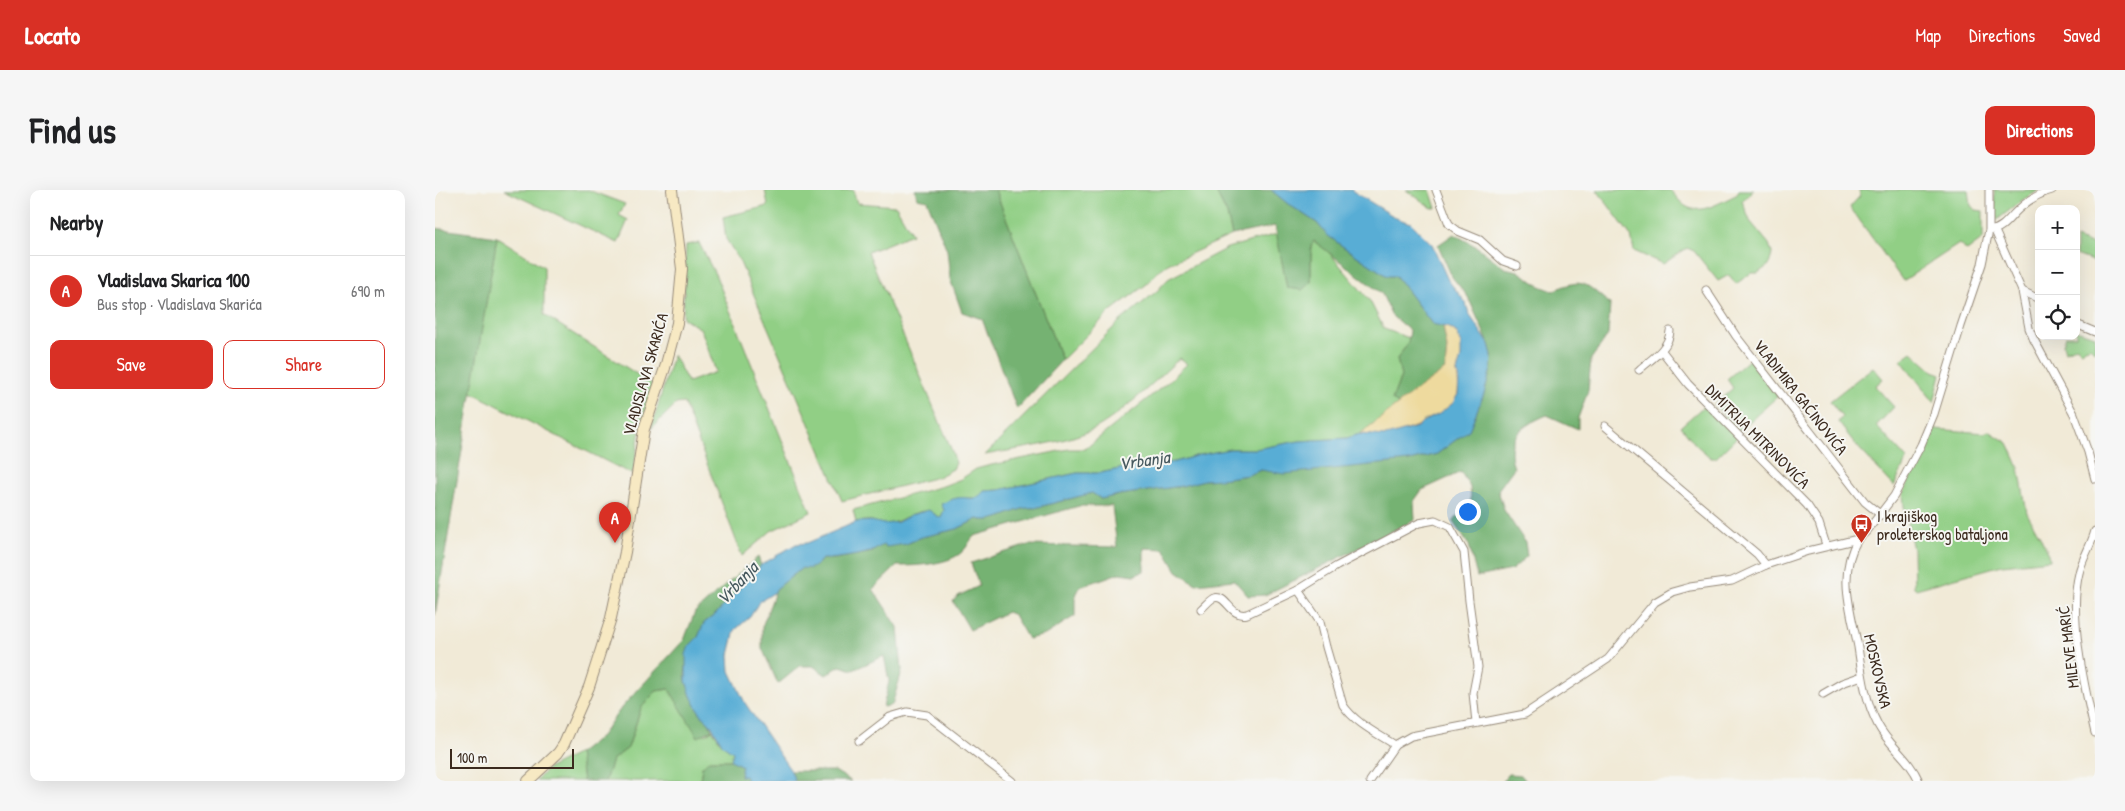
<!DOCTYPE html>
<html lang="en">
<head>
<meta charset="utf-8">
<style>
	:root { --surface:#fff; --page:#f6f6f6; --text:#202124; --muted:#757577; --line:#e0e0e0; --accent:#d93025 }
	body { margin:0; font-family:"Patrick Hand",sans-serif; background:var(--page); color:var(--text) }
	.controls { position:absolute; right:15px; top:15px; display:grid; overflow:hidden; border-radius:10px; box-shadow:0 5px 20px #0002 }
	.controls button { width:45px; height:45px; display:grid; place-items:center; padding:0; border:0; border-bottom:1px solid var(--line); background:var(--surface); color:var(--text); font:25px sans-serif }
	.scale { position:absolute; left:15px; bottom:12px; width:124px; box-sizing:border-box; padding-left:5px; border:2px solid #3b2a1e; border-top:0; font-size:14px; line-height:18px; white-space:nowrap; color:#3b2a1e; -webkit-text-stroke:4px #f6f6f2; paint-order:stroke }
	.you { position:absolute; left:1032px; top:321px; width:18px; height:18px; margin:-12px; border:4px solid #fff; border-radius:50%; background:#1a73e8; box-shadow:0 0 0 8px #1a73e833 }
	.badge { display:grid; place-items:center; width:32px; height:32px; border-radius:50%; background:var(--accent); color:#fff; font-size:16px; font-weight:700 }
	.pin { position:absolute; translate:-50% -41px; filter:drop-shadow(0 1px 2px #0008) }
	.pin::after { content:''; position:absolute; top:26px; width:18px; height:15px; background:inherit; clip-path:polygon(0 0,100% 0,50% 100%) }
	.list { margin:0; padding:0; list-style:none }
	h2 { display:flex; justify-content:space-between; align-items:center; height:65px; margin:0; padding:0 20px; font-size:21px }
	h2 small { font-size:16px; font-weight:400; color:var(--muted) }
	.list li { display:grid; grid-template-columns:32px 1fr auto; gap:15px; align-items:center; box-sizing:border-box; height:70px; padding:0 20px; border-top:1px solid var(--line) }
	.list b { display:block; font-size:19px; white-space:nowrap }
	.list p { margin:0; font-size:16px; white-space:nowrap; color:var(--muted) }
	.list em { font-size:16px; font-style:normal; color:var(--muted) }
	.actions { display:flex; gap:10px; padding:15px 20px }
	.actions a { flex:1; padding:11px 0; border:1px solid var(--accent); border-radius:10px; text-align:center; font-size:18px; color:var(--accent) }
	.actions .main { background:var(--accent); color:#fff }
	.icon { flex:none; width:28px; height:28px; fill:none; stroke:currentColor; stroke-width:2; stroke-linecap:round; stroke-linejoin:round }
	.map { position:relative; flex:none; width:1660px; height:591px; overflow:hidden; border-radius:10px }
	header { display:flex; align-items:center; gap:30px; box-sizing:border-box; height:70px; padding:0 25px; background:var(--accent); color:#fff }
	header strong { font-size:24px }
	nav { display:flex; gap:28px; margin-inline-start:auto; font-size:18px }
	.intro { display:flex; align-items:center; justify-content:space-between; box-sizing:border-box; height:120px; padding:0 30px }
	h1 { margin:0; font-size:35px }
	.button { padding:12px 22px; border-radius:10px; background:var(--accent); color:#fff; font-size:18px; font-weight:700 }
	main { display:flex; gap:30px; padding:0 30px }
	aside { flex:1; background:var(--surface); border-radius:10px; box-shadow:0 5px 20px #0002 }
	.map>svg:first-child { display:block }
	.green { fill:#91cf85; stroke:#667c52 }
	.forest { fill:#74b272; stroke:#586e48 }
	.sand { fill:#eeda9e; stroke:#94825e }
	.water { fill:#59add5; stroke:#4a6c7a }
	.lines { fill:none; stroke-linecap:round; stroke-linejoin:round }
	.street-casing { stroke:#968a7a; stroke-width:9 }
	.secondary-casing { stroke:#968a7a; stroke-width:12 }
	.street { stroke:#fff; stroke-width:7 }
	.secondary { stroke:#f7e9c3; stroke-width:10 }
	.labels { text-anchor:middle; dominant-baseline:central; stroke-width:4; stroke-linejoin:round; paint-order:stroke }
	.street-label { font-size:16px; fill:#3b2a1e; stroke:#f6f6f2 }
	.poi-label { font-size:16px; fill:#3b2a1e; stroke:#f6f6f2; text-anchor:start }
	.water-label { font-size:18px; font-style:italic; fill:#46585e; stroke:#f6f6f2 }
</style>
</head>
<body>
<header>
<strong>Locato</strong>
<nav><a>Map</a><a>Directions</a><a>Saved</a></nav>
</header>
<div class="intro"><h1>Find us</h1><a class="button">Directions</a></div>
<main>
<aside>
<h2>Nearby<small></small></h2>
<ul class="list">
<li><span class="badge">A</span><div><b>Vladislava Skarica 100</b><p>Bus stop · Vladislava Skarića</p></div><em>690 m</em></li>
</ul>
<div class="actions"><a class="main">Save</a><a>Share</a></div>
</aside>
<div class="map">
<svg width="1660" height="591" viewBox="0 0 1660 591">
	<rect width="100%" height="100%" fill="#f6f6f2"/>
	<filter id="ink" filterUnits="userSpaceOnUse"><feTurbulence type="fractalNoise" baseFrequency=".02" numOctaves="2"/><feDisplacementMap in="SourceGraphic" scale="10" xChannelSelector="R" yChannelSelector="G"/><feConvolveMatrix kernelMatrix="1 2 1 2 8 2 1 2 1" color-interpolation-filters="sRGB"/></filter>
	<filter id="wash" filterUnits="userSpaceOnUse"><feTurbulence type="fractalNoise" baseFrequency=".0096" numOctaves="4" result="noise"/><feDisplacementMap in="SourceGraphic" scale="20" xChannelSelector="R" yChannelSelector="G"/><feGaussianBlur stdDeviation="1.12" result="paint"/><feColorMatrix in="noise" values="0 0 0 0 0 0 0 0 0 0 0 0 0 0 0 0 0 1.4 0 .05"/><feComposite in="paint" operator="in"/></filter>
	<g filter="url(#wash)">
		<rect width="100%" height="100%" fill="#f1ead7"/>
		<g class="green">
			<polygon points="69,0 153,0 190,14 184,25 193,30 183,53"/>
			<polygon points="330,0 404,0 406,2 410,0 418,0 422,13 461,16 477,44 433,62 517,261 521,273 518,279 503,287 407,311 304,70 291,49 288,27 333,16"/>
			<polygon points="560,0 780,0 792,24 797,45 733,74 723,81 712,94 677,120 627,170"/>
			<polygon points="971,0 995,0 1001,18 997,18"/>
			<path d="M1162 0H1235C1240 5 1246 14 1252 17 1267 25 1287 11 1301 5L1304 0H1319L1307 11 1315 31 1334 54 1337 63 1334 75 1323 83H1316L1301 94 1294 85 1283 91 1259 61 1252 58 1228 74 1199 61 1196 46Z"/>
			<polygon points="1424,0 1534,0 1536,16 1541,20 1548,21 1548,49 1532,61 1524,54 1468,91 1415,17 1425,6"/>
			<polygon points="1559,0 1605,0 1589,9 1562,30 1561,29"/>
			<path d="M842 44 852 98 876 92V56L878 51 892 60 935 111 949 139 974 148 973 153 962 169 966 186 957 210 964 214 925 244 912 248 864 251 821 259H795L764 265 740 272 689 278 665 283H642L564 300 549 301 544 308H529L509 320 506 327 502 326C486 311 467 335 449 334 445 334 441 332 437 331 432 330 426 332 421 332L418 320 508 296 526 289 541 279 552 276 634 259H650L732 193 752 174 745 168C722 189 685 226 659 239 627 254 585 258 550 265L684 132 722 101 733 89 792 58Z"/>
			<polygon points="62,47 109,77 109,125 219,195 206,233 198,285 36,202"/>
			<polygon points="1641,48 1660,56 1660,72 1641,65"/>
			<polygon points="264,53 281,86 376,322 336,341 307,366 249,213 241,214 216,239 238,165 253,192 281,182 266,139 248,128 251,55"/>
			<polygon points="1641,140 1660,146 1660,162 1655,157 1646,161 1642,156 1630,161 1628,154 1631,146 1641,146"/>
			<polygon points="1477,162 1498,181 1506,184 1499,212 1466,170"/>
			<polygon points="1315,169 1343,206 1304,241 1279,215 1298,198 1292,189"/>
			<polygon points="1438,177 1448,189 1440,196 1459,217 1441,236 1472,269 1459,296 1421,255 1403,232 1407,227 1395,211"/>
			<polygon points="1270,215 1302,247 1281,268 1276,268 1260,254 1246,236"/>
			<polygon points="1500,239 1550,243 1554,241 1573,253 1584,278 1592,323 1614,364 1615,370 1567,375 1481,399 1479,397 1478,360 1469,316 1468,303"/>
			<polygon points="234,499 243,513 271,545 277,540 288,555 298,562 296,570 274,570 267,577 265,591 170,591 177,570 193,558 206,518 221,501"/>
			<polygon points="144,563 148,591 101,591 112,579"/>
		</g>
		<g class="forest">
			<polygon points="480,0 560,0 627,170 582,219 547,129 527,122 515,89 512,60 492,10 482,8"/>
			<polygon points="780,0 836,0 853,14 882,33 892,45 910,58 952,86 961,86 997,134 1008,136 1012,158 1010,180 964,214 957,210 966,186 962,169 973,153 975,141 957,126 947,104 879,51 876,56 876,92 867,100 852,98 840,36 797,45 792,24"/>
			<polygon points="0,38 62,47 0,425"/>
			<path d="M1019 44 1042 57 1070 78 1083 81 1105 96 1118 101C1149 86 1151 94 1175 114L1173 145 1156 169 1153 201 1143 228V239L1112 225C1086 236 1069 248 1079 278L1063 300 1069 320 1090 352 1092 366 1077 380 1042 387 1034 355 1018 332 1036 311 1035 297 1026 282 987 300 979 311 980 330 830 405 813 406 799 390 761 394 742 381 729 359 709 358V381L700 385 684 383 645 397 640 407V426L610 445 593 449 579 425 572 422 535 440 518 411 523 406 544 396 536 373 593 355 682 357 677 316H644L539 346C534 351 532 358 527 362 513 375 479 376 462 376L438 399 463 437 467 481 457 515 448 517 454 491 449 466 418 480 405 476 391 485 378 476H365L343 494 327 458V437L341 399 367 378 381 376 387 369H400L438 362 443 356 471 354 487 347 522 339 542 329C563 335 581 315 600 318L657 303 666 309 684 305 747 296 769 290 786 289 813 285 826 280 849 283 974 271 1002 264 1034 240 1049 204 1056 179 1057 165 1054 154 1033 107 1017 87 1003 55Z"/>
			<polygon points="323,367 326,375 281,424 269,433 263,447 254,456 250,484 251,491 256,506 266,525 274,532 277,540 263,547 234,499 221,501 206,518 193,558 177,570 170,591 148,591 144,563 166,546 187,517 249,450 260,422"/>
			<polygon points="274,570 296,570 307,576 305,586 310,585 312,591 265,591 267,577"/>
			<polygon points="356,581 400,581 416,591 360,591"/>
			<polygon points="1074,584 1086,585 1091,591 1068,591"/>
		</g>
		<path class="sand" d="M1008 136C1023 137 1029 154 1026 168 1025 173 1022 178 1022 183 1023 193 1026 203 1019 212 1007 227 970 242 952 246 944 247 933 244 925 244L980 201 1010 180 1012 158Z"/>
		<path class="water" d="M836 0H916L963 29 976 33 997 54 1013 90 1031 113 1034 124 1054 154 1057 165 1056 179 1049 204 1034 240 1002 264 974 271 849 284 826 280 813 285 786 289 769 290 747 296 684 305 666 309 657 303 600 318C582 315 563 335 542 329L522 339 487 347 471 354 451 357 449 355C443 356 441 361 435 362 424 365 397 370 387 369 381 376 377 380 367 378L341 399 340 402 324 412 315 427 300 440 294 465 295 481 310 513 356 581 360 591H312L310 586H305L307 576 296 570 298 562 288 555 274 532 266 525 256 506 251 491V464L254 456 263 447 269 433 281 424 326 375 361 354 372 353 421 332 436 331 449 334 463 332 475 325 494 320 502 326 506 327 509 320 506 314C511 312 516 309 522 308 535 306 539 313 549 301L564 300 642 283H665L689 278 740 272 764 265 795 259H821L864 251 912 248 925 244 951 246 982 237 987 232 1004 224 1018 213 1023 204 1024 188 1022 182 1026 167V152L1021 142 1015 138 997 134 961 86H952L910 58 892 45 882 33 853 14Z"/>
	</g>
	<g filter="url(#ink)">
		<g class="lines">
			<defs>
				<g id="street">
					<polyline points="1001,0 1014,34 1023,41 1045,50 1068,71 1082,76"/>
					<path d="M1556 40C1568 40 1576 25 1585 18 1594 10 1605 3 1617 0"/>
					<polyline points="1560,41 1587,101 1594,138 1598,148 1639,224 1653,262 1660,289"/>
					<polyline points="1271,100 1301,146 1430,312 1446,325"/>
					<polyline points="1587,101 1604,109"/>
					<polyline points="1641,134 1660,142"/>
					<polyline points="1227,161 1253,194 1372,315 1384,333 1391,355"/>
					<path d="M1204 180C1216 169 1234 159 1235 141"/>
					<polyline points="1170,236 1322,364 1331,375"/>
					<path d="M1660 341C1656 356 1647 369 1644 383 1633 427 1650 499 1660 543"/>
					<path d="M1423 349C1402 384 1416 421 1423 457 1427 484 1430 511 1443 535 1454 556 1475 569 1484 591"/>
					<path d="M863 400 885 432 891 457 908 515C920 533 943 544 960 555"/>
					<path d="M766 419C770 416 775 409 779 408 792 404 795 428 812 424L863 400 902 376 984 333 1000 330 1015 337 1029 362 1034 411 1043 477 1038 503 1041 533"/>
					<polyline points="1388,504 1407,493 1427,486"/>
					<polyline points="424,551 455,527 472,522 492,525 577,591"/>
					<polyline points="935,591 960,555 976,546 1090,524 1173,469 1220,412 1237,402 1255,397 1297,391 1331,375 1373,361 1423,349 1432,341 1459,306 1486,255 1499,224 1526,136 1547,74 1554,40 1554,0"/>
				</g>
				<polyline id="secondary" points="93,591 123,563 129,554 154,497 176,428 190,362 209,239 230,178 242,133 247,79 237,0"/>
			</defs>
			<use href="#street" class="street-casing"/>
			<use href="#secondary" class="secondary-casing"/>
			<use href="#street" class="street"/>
			<use href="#secondary" class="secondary"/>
		</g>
	</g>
	<defs>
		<symbol id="bus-pin" viewBox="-11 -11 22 30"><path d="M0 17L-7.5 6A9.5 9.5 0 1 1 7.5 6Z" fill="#c8321e" stroke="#f6f6f2"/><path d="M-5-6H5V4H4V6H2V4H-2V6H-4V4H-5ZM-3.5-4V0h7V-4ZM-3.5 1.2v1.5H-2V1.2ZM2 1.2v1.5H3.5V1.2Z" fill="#fff"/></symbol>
	</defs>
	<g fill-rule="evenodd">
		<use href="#bus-pin" x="1414" y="322" width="25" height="34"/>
	</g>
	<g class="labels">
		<g class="street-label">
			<text transform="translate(210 184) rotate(-74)">VLADISLAVA SKARIĆA</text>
			<text transform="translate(1366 207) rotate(52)">VLADIMIRA GAĆINOVIĆA</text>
			<text transform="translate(1323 246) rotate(45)">DIMITRIJA MITRINOVIĆA</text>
			<text transform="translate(1633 457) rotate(-97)">MILEVE MARIĆ</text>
			<text transform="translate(1443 481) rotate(77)">MOSKOVSKA</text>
		</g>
		<g class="poi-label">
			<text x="1442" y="326">I krajiškog<tspan x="1442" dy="18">proleterskog bataljona</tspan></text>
		</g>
		<g class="water-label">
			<text transform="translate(709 270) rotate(-8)">Vrbanja</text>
			<text transform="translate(302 393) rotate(-47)">Vrbanja</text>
		</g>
	</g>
</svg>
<div class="controls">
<button>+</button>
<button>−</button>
<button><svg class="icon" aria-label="locate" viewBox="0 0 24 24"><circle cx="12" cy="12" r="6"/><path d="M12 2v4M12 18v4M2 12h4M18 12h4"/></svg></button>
</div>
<div class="scale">100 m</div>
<div class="you"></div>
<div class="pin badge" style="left:180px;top:353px">A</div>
</div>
</main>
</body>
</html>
